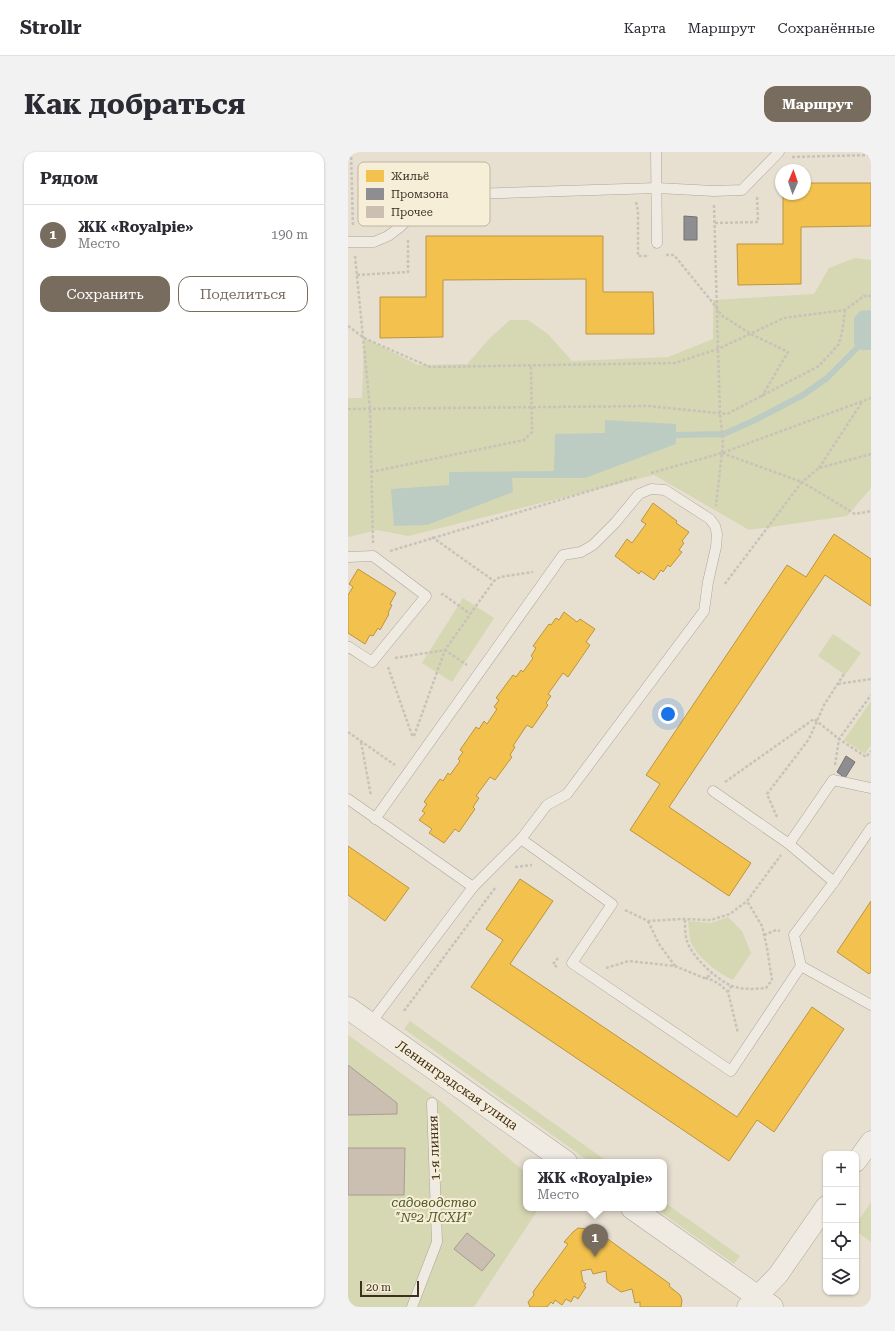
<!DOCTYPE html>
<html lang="ru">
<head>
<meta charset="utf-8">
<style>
	:root { --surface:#fff; --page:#f2f2f3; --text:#2b2b33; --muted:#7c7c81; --line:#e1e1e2; --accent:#786c5e }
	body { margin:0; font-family:"Roboto Serif",serif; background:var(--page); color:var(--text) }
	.controls { position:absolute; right:12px; bottom:12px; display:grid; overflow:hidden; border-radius:8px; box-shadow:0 1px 3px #0004 }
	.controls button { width:36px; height:36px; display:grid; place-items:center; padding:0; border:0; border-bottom:1px solid var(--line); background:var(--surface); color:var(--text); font:20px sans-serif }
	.compass { position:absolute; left:427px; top:12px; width:36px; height:36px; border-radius:50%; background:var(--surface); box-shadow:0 1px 3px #0004; rotate:2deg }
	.scale { position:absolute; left:12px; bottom:10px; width:59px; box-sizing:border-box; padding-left:4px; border:2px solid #3d2e20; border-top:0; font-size:11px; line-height:14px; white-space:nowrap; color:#3d2e20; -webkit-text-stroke:3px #f7eed8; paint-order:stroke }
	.you { position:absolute; left:320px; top:562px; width:14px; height:14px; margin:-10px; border:3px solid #fff; border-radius:50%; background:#1a73e8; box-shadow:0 0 0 6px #1a73e833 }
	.badge { display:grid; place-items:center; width:26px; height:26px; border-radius:50%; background:var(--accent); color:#fff; font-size:13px; font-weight:700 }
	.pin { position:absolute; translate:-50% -33px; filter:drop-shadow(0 1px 2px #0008) }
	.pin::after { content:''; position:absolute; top:21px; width:14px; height:12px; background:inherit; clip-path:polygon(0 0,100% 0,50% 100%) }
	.popup { position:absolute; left:175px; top:1007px; width:144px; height:52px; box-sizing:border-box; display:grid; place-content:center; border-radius:8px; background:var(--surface); filter:drop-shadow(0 1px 3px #0005); font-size:13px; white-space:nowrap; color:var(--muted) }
	.popup b { font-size:15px; color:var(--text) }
	.popup::after { content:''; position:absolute; left:50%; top:100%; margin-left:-8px; border:8px solid transparent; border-top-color:var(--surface) }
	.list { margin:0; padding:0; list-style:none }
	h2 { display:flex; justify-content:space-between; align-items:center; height:52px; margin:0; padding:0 16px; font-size:17px }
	h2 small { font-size:13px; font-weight:400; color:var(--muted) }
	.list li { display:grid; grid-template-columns:26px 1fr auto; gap:12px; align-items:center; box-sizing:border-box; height:60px; padding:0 16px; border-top:1px solid var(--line) }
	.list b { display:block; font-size:15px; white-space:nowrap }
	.list p { margin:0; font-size:13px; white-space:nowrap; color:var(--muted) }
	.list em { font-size:13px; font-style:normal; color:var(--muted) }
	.actions { display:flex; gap:8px; padding:12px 16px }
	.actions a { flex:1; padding:9px 0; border:1px solid var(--accent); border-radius:12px; text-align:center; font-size:14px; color:var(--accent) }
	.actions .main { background:var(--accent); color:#fff }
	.icon { flex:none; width:22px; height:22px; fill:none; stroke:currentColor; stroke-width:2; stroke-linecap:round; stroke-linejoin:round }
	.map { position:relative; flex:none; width:523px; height:1155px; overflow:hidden; border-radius:12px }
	header { display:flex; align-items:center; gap:24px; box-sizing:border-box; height:56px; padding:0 20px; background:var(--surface); border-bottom:1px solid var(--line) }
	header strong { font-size:19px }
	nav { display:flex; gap:22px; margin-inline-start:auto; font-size:14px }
	.intro { display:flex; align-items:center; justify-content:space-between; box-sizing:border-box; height:96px; padding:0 24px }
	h1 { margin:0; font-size:28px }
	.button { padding:10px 18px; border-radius:12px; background:var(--accent); color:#fff; font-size:14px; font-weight:700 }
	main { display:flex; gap:24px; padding:0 24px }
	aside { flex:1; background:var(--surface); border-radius:12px; box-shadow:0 1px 3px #0004 }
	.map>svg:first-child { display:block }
	.green { fill:#d6d7b3 }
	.water { fill:#bcccc2 }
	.homes { fill:#f2c14e; stroke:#bc9540 }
	.industry { fill:#8d8d92; stroke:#757070 }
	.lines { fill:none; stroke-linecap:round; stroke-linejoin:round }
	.stream { stroke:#bcccc2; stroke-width:6 }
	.building { fill:#cbbfb2; stroke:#a89c90 }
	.service-casing { stroke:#ada599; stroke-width:11 }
	.minor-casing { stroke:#ada599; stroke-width:21 }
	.tertiary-casing { stroke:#ada599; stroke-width:23 }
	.path { stroke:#c8c2b9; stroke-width:2.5; stroke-dasharray:3 2; stroke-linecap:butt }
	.service { stroke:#efebe3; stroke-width:10 }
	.minor { stroke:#efebe3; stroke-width:20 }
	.tertiary { stroke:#efebe3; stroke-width:22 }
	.labels { text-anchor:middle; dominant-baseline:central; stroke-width:4; stroke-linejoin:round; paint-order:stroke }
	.street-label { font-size:13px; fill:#3d2e20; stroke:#f7eed8 }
	.park-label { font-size:13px; font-style:italic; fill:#4d5a26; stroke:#f7eed8 }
	.key { fill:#f7eed8; stroke:#bfb4a1; stroke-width:1 }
	.key-label { font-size:11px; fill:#3d2e20 }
</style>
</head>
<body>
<header>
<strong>Strollr</strong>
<nav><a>Карта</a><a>Маршрут</a><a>Сохранённые</a></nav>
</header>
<div class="intro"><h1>Как добраться</h1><a class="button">Маршрут</a></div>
<main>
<aside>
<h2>Рядом<small></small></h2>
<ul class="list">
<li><span class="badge">1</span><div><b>ЖК «Royalpie»</b><p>Место</p></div><em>190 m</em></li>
</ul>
<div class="actions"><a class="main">Сохранить</a><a>Поделиться</a></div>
</aside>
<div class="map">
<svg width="523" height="1155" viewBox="0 0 523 1155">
	<rect width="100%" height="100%" fill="#e7e0d1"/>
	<g class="green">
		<polygon points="507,106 523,108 523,336 499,364 401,378 306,323 60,384 29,378 0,385 0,246 14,246 16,186 70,213 119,212 142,186 162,168 180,168 200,182 224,209 320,205 365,187 365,148 466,142 481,116"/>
		<polygon points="115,446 146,466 104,530 74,511"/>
		<polygon points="485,482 513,501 497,523 470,504"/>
		<polygon points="523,549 523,593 517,602 496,588"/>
		<path d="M380 765 394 779 403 801 385 828C370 821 347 804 342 788 341 782 341 775 340 769L363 771Z"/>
		<polygon points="62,869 260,1010 242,1010 56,877"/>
		<polygon points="0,883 92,949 178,1021 178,1056 191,1056 126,1155 0,1155"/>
		<polygon points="316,1050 392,1104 386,1112 307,1056 316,1056"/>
		<polygon points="523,1050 523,1090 508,1079 508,1072"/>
	</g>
	<g class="water">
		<polygon points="523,158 523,198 514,198 506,192 506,166 512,159"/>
		<polygon points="257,268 328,272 328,292 237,326 164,326 165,340 79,373 46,374 43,337 101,333 101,320 206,319 207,282 257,281"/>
	</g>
	<g class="homes">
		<polygon points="457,31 523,31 523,74 453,75 453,132 390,133 389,92 435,92 435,42 457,42"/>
		<polygon points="78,84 255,84 255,140 305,140 306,182 238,182 238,127 95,128 95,185 32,186 32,145 78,145"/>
		<polygon points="305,351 329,369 328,371 341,380 334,389 336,391 331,398 334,400 322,415 320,413 315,420 313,418 306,428 293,419 291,422 267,404 279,387 284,391 298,372 293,369"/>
		<polygon points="486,382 523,407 523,454 477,423 321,655 403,711 381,744 282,678 312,632 298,623 439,413 458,425"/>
		<polygon points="10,417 48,441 42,452 44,453 40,461 41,462 32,478 30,476 25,484 22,483 17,492 0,481 0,443 5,435 1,432"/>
		<polygon points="216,460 229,470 232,467 247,477 238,490 242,493 220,525 215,521 200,542 203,544 198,551 200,553 184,576 179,573 165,594 167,595 162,603 164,605 147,628 142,625 128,644 131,646 125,655 127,657 111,680 107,677 96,691 81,681 84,677 71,668 77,661 74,659 79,652 76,650 92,627 95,629 100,621 102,623 112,609 110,607 115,600 112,598 128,575 131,577 136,569 139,572 149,557 146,555 151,548 148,546 165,523 168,525 173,518 175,520 185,506 183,504 188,496 185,494 201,472 203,473 208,466 211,468"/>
		<polygon points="0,694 61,736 37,769 0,743"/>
		<polygon points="172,727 205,749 162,812 389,965 464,855 496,877 426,980 409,968 381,1009 123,835 155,788 138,777"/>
		<polygon points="523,749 523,820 521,822 489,800"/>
		<polygon points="230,1076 239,1077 248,1083 250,1080 322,1132 321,1134 332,1143 334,1148 333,1155 292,1155 292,1150 287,1151 284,1137 273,1140 259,1130 258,1119 245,1122 243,1117 233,1119 235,1130 238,1132 236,1134 238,1135 230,1147 226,1144 223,1150 218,1147 214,1153 207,1148 205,1152 203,1150 199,1155 182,1155 180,1150 186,1143 185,1140 220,1092 216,1090 225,1080"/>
	</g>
	<g class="industry">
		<polygon points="336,64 349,65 349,88 336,88"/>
		<polygon points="498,604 507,610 497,626 489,620"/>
	</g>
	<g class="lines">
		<polyline class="stream" points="328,283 376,282 407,268 455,243 479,226 510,195"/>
	</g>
	<g class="building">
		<polygon points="0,913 49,951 49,962 0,963"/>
		<polygon points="0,996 57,996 56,1043 0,1043"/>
		<polygon points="119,1081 147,1103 134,1119 106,1097"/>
	</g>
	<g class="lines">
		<defs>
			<g id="service">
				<polyline points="308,0 309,91"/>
				<polyline points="0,90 26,90 40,84 52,75 74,53 91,43 309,36 366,39 394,38 431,0"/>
				<polyline points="0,405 25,404 78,444 24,510 1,495 0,496"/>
				<polyline points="365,639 441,692 486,730"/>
				<polyline points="0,647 125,735"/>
				<polyline points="27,667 215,403 233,400 245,393 267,371 291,342 303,337 317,338 362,367 367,374 369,382 368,395 360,430 356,459 219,642 199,653 173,687"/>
				<polyline points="441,692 485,628 523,636"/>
				<polyline points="453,814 523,853"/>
				<polyline points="22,872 125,735 173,687 264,752 224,811 383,919 453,814 446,783 486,730 523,676"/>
				<polyline points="64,1155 89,1090 84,951"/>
			</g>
			<g id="minor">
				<polyline points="508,1010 523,989"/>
				<polyline points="399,1155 430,1123 478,1054"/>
			</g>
			<g id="tertiary">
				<polyline points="0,856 218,1010"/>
				<polyline points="284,1056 424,1155"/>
			</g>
		</defs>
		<use href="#service" class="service-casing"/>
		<use href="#minor" class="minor-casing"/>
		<use href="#tertiary" class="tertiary-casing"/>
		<g class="path">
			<polyline points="3,0 5,75"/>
			<polyline points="444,5 523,3"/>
			<polyline points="288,50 290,59 290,104 301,104"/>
			<polyline points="366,53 370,197 372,262 375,291 368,354"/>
			<polyline points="367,71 410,70 409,43"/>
			<polyline points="318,103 326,103 369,156 373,163 403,182 440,200 413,246"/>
			<polyline points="7,104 22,256 25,391"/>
			<polyline points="9,123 60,120 60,88"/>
			<polyline points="0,174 16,186 82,215 327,211 370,197 436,166 497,158 516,144 523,144"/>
			<polyline points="0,257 301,254 379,262 471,214 491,192 495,175 497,158"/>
			<polyline points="374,301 454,330 376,433"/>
			<polyline points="523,302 471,316 454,330 507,362 523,359"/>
			<polyline points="471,316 514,250"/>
			<polyline points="23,320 176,288 184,280 183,214"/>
			<polyline points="303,321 374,301 523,246"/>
			<polyline points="84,385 146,429"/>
			<polyline points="42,399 288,325"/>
			<polyline points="93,443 95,442 122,462"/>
			<polyline points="47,506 97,498 119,513"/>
			<polyline points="40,515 65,586"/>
			<polyline points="490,532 523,527"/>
			<polyline points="0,580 47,613"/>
			<polyline points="66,584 97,498 135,444 146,429 152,425 185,420"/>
			<polyline points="13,590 23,644"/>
			<polyline points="487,613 491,587 523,543"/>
			<polyline points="377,630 466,567 491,587 518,605 523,599"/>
			<polyline points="429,665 419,642 461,587 476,553 496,522"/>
			<polyline points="167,715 184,713"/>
			<polyline points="277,758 300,769 334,767 363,768 382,762 399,749 433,703"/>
			<path d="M337 768C337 774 337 783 339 789 344 805 369 828 384 834 395 838 407 837 418 836L424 828 419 796 414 774 399 749"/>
			<polyline points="300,769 311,792 327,814"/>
			<polyline points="416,783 428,778 432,779"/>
			<polyline points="209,815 205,812 210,806"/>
			<polyline points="258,816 281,809 327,814 356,826 361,824 364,821"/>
			<path d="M357 826C367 828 373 833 380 840"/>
			<polyline points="384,834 381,837 380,840 390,881"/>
			<polyline points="56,859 147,736"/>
		</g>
		<use href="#service" class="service"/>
		<use href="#minor" class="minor"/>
		<use href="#tertiary" class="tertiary"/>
	</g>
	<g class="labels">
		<g class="street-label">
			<text transform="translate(109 933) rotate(35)">Ленинградская улица</text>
			<text transform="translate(86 996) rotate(-92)">1-я линия</text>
		</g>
		<g class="park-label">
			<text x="86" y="1050">садоводство<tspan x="86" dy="15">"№2 ЛСХИ"</tspan></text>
		</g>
	</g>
	<rect x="10" y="10" width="132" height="64" rx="6" class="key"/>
	<rect x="18" y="18" width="18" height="12" fill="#f2c14e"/>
	<rect x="18" y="36" width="18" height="12" fill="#8d8d92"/>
	<rect x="18" y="54" width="18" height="12" fill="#cbbfb2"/>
	<g class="key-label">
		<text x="43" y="28">Жильё</text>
		<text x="43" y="46">Промзона</text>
		<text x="43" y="64">Прочее</text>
	</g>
</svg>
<div class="controls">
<button>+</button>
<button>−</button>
<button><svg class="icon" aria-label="locate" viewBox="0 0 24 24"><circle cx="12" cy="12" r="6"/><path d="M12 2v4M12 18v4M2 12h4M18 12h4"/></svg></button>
<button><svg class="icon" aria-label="layers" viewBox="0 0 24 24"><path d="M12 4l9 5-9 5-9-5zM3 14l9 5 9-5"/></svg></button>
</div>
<svg class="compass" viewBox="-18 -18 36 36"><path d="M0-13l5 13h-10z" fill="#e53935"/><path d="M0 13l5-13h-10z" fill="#7c7c81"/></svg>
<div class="scale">20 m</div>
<div class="you"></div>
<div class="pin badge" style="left:247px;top:1105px">1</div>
<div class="popup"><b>ЖК «Royalpie»</b>Место</div>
</div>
</main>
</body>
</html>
